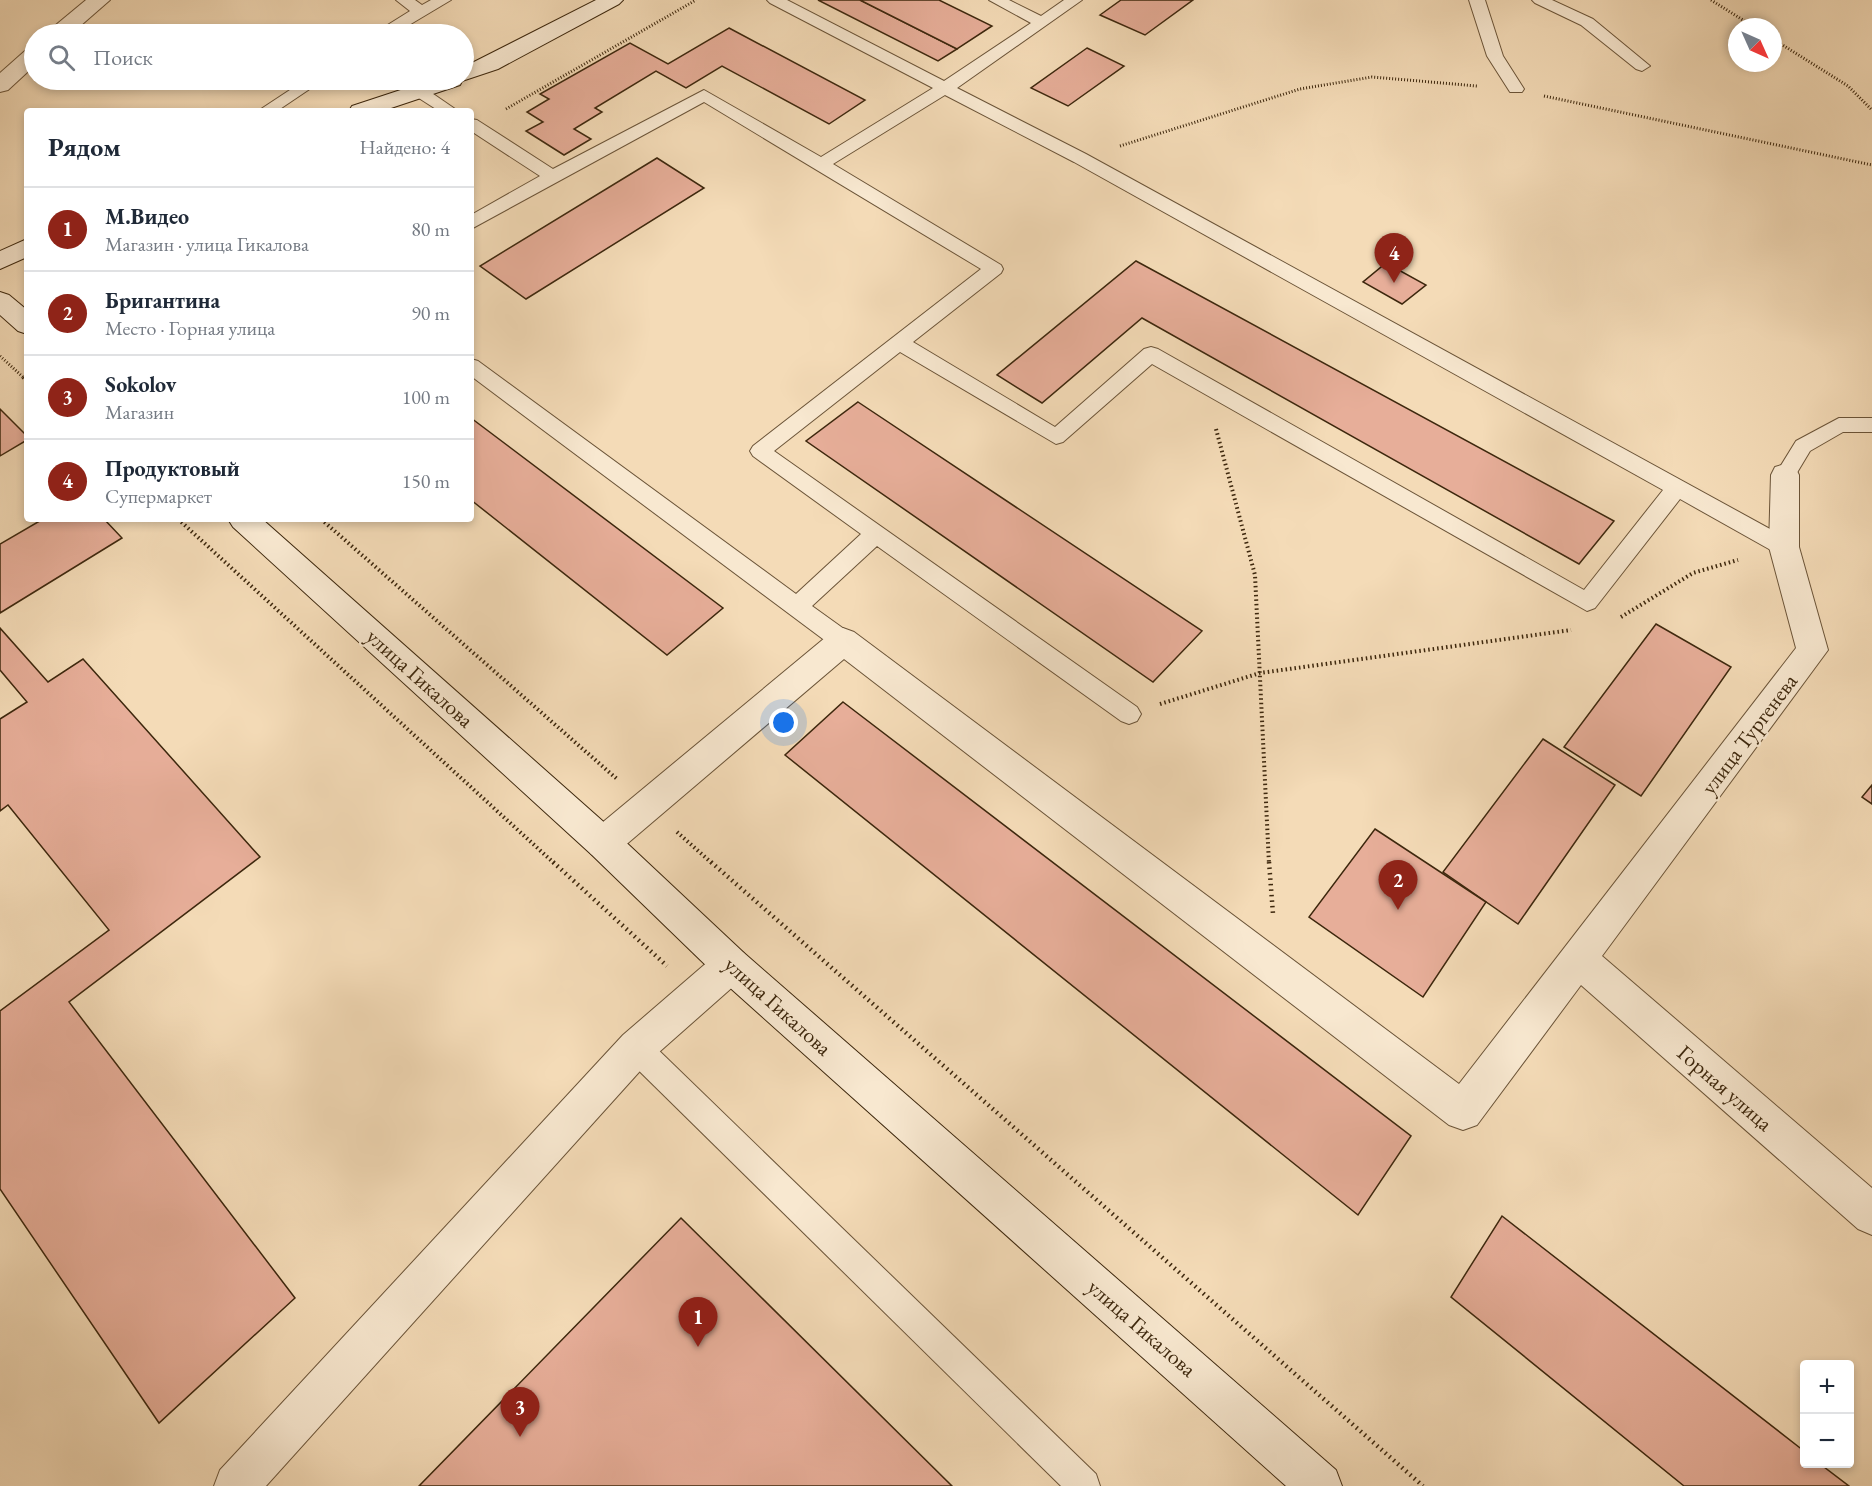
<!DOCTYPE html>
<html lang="ru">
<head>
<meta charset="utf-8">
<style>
	:root { --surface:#fff; --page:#f6f6f7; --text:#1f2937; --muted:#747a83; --line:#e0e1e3; --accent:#8f2418 }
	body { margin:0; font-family:"EB Garamond",serif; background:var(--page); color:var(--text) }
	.controls { position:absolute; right:18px; bottom:18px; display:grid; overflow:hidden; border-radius:6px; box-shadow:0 3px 9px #0003 }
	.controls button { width:54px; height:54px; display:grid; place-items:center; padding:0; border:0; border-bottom:2px solid var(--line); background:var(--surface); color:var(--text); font:30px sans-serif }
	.compass { position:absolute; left:1728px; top:18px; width:54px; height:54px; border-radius:50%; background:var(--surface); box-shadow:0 3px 9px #0003; rotate:135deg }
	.you { position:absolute; left:784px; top:723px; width:21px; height:21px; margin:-15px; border:4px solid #fff; border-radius:50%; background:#1a73e8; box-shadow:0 0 0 9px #1a73e833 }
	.badge { display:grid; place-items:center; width:39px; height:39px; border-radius:50%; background:var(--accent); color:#fff; font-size:20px; font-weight:700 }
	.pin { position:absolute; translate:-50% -50px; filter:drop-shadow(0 2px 3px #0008) }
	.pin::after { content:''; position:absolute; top:32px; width:21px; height:18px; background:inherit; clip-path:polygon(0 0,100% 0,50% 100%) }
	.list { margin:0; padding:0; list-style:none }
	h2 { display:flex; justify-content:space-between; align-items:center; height:78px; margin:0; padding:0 24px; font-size:26px }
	h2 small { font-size:20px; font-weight:400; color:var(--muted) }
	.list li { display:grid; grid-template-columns:39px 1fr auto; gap:18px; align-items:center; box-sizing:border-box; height:84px; padding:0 24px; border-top:2px solid var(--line) }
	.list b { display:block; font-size:22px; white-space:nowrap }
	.list p { margin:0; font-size:20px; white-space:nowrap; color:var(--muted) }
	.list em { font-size:20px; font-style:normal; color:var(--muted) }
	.icon { flex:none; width:33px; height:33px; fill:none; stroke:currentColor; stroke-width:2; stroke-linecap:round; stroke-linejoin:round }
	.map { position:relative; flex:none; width:1872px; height:1486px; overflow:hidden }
	.search { position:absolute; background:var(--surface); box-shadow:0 3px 9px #0003; left:24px; top:24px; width:450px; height:66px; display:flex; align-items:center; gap:15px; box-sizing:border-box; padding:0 21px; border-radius:33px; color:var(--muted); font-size:22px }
	.panel { position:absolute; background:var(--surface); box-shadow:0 3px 9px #0003; left:24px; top:108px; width:450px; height:414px; border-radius:6px }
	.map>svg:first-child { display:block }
	.building { fill:#e7ae99; stroke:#3d270d; stroke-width:1.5 }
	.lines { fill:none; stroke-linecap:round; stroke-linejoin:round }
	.lane-casing { stroke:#6b5438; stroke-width:2 }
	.street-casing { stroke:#6b5438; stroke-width:2 }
	.secondary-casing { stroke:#3d270d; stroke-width:2 }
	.path-far2 { stroke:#3d270d; stroke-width:3; stroke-dasharray:1 2; stroke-linecap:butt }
	.path-far1 { stroke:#3d270d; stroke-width:4; stroke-dasharray:1.5 3; stroke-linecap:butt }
	.path { stroke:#3d270d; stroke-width:4.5; stroke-dasharray:1.5 4; stroke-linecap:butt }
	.lane { fill:#f8e8d0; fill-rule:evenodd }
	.street { fill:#f8e8d0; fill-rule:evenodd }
	.secondary { fill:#f8e8d0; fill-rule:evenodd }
	.labels { text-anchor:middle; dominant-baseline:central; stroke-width:4.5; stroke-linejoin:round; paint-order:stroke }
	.street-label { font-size:22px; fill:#3d270d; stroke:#f8e8d0 }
</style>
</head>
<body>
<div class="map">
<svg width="1872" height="1486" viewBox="0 0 1872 1486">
	<rect width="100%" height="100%" fill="#f4dbb7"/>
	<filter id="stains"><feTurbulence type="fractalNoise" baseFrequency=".00333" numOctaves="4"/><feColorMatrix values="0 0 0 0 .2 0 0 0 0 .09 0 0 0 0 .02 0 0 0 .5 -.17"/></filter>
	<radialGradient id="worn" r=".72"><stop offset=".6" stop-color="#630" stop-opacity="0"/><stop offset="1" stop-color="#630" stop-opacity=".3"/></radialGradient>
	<g class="building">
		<polygon points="818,0 860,0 957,49 938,61"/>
		<polygon points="860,0 939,0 992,26 957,49"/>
		<polygon points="1121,0 1193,0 1145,35 1100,15"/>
		<polygon points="729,28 865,100 829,124 722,66 686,88 656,71 595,108 602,112 574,129 591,139 564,155 526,131 543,122 527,112 549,99 540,94 630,43 668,64"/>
		<polygon points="1087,48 1124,66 1068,106 1031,88"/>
		<polygon points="657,158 704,188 526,299 480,266"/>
		<polygon points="1136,261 1614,521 1579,564 1142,318 1042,403 997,375"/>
		<polygon points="1386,263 1426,285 1402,304 1363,282"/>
		<polygon points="858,402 1202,631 1153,682 806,441"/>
		<polygon points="0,409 27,436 27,440 0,456"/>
		<polygon points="471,418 723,608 667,655 471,500"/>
		<polygon points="43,519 104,519 122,538 0,613 0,544"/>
		<polygon points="1656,624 1731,667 1641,796 1564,747"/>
		<polygon points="0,628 48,682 83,659 260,857 69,1002 295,1298 159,1423 0,1189 0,1011 109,930 8,805 0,811 0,719 27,702 0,670"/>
		<polygon points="843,702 1411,1136 1358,1215 785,755"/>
		<polygon points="1543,739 1615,785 1518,924 1443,872"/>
		<polygon points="1872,785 1872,804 1862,797"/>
		<polygon points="1375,829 1486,902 1423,997 1309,917"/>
		<polygon points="1502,1216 1804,1451 1804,1464 1820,1464 1849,1486 1684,1486 1451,1297"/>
		<polygon points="681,1218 952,1486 419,1486"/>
	</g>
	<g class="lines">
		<defs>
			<g id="lane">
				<polygon points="396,0 415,0 422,5 431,0 451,0 394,34 376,34 378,31 410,11"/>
				<path d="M767 0H787L944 81 1031 23 989 0H1009L1041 16 1064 0H1082L957 88 1086 154 1792 541 1795 547 1792 553 1784 555 1776 553 1680 499 1595 608 1587 611 1152 364 1063 442 1056 444 900 352 774 451 1137 707 1141 714 1137 721 1129 724 1121 721 877 546 812 606 851 634 854 641 851 648 843 650 835 648 471 376V359L478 361 796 594 861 534 753 456 750 451 753 446 981 269 704 102 471 229V215L540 176 471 131V119L477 120 553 169 704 90 821 157 933 88 770 3ZM945 95 1074 162 1663 490 1584 590 1158 349 1151 347 1144 349 1055 427 913 342 1001 273 1003 269 1001 265 833 164Z"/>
				<polygon points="1469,0 1485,0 1503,56 1524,89 1522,92 1510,92 1487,56"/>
				<polygon points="1532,0 1552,0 1593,19 1650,66 1642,71 1636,69 1581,25 1535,3"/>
				<polygon points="305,80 323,80 277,111 258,111"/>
				<polygon points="420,87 426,89 458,111 439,111 414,95 412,92 414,89"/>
				<polygon points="1839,418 1872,418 1872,432 1843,432 1810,451 1792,481 1785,483 1778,481 1775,475 1796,441"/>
				<polygon points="636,1034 646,1038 1096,1474 1100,1486 1061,1486 626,1058 622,1048 626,1038"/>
			</g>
			<g id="street">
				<polygon points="86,0 110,0 71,34 48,34 51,29"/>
				<polygon points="34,48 34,66 8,90 0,92 0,73 26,50"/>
				<polygon points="1785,464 1795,467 1799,475 1799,547 1828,650 1602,956 1872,1188 1872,1235 1858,1229 1581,985 1477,1125 1463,1130 1449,1125 844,659 615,854 603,859 591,854 586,843 591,832 832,632 843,628 854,632 1459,1084 1796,648 1769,547 1771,475 1775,467"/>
				<polygon points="731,948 744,953 749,965 744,977 649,1061 266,1486 214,1486 220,1470 623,1035 718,953"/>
			</g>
			<g id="secondary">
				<polygon points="596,0 623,0 619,4 498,69 462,81 460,85 382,111 349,111 352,106 431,80 464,80 464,67"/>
				<polygon points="27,239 27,257 0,269 0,251"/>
				<polygon points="0,292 9,295 27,310 27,334 18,331 0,315"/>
				<polygon points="228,519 262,519 615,832 744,953 1336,1470 1342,1486 1286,1486 718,977 591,854 233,527"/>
			</g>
		</defs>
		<use href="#lane" class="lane-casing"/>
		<use href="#street" class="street-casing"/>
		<use href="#secondary" class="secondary-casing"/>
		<g class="path-far2">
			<polyline points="1711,0 1754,27"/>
			<polyline points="1773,39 1848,86 1872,110"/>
			<polyline points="1544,96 1872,165"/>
			<polyline points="506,109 696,0"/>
			<polyline points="1120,146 1300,89 1372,77 1477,86"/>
			<polyline points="0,356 24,378"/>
		</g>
		<g class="path-far1">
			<polyline points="23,377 27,381"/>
			<polyline points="1216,429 1255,575 1269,864"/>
			<polyline points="178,519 555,864"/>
			<polyline points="321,519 617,779"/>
			<polyline points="1621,617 1693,573 1738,560"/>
			<polyline points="1160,704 1260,673 1571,630"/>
			<polyline points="677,832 713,864"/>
		</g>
		<g class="path">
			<polyline points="553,862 667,966"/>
			<polyline points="711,862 1423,1486"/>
			<polyline points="1269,862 1273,914"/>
		</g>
		<use href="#lane" class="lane"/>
		<use href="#street" class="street"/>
		<use href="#secondary" class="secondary"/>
	</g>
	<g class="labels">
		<g class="street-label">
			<text transform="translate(420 678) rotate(42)">улица Гикалова</text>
			<text transform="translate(1749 734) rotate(-53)">улица Тургенева</text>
			<text transform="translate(778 1006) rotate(42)">улица Гикалова</text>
			<text transform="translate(1725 1088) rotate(41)">Горная улица</text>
			<text transform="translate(1142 1328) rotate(41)">улица Гикалова</text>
		</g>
	</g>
	<rect width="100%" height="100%" filter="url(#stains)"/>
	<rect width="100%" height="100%" fill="url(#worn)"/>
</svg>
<div class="controls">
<button>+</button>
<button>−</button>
</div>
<svg class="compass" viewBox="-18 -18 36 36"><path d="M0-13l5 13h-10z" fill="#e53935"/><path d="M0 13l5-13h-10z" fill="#747a83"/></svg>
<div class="you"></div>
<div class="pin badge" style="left:698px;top:1347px">1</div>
<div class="pin badge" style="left:1398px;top:910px">2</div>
<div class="pin badge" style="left:520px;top:1437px">3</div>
<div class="pin badge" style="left:1394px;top:283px">4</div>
<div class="search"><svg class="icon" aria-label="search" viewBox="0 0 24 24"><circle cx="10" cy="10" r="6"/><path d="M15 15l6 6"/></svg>Поиск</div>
<section class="panel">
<h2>Рядом<small>Найдено: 4</small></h2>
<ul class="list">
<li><span class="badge">1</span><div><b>М.Видео</b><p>Магазин · улица Гикалова</p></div><em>80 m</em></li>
<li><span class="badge">2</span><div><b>Бригантина</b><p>Место · Горная улица</p></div><em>90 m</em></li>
<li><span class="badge">3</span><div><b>Sokolov</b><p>Магазин</p></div><em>100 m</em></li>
<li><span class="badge">4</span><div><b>Продуктовый</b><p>Супермаркет</p></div><em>150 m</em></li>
</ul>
</section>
</div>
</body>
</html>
